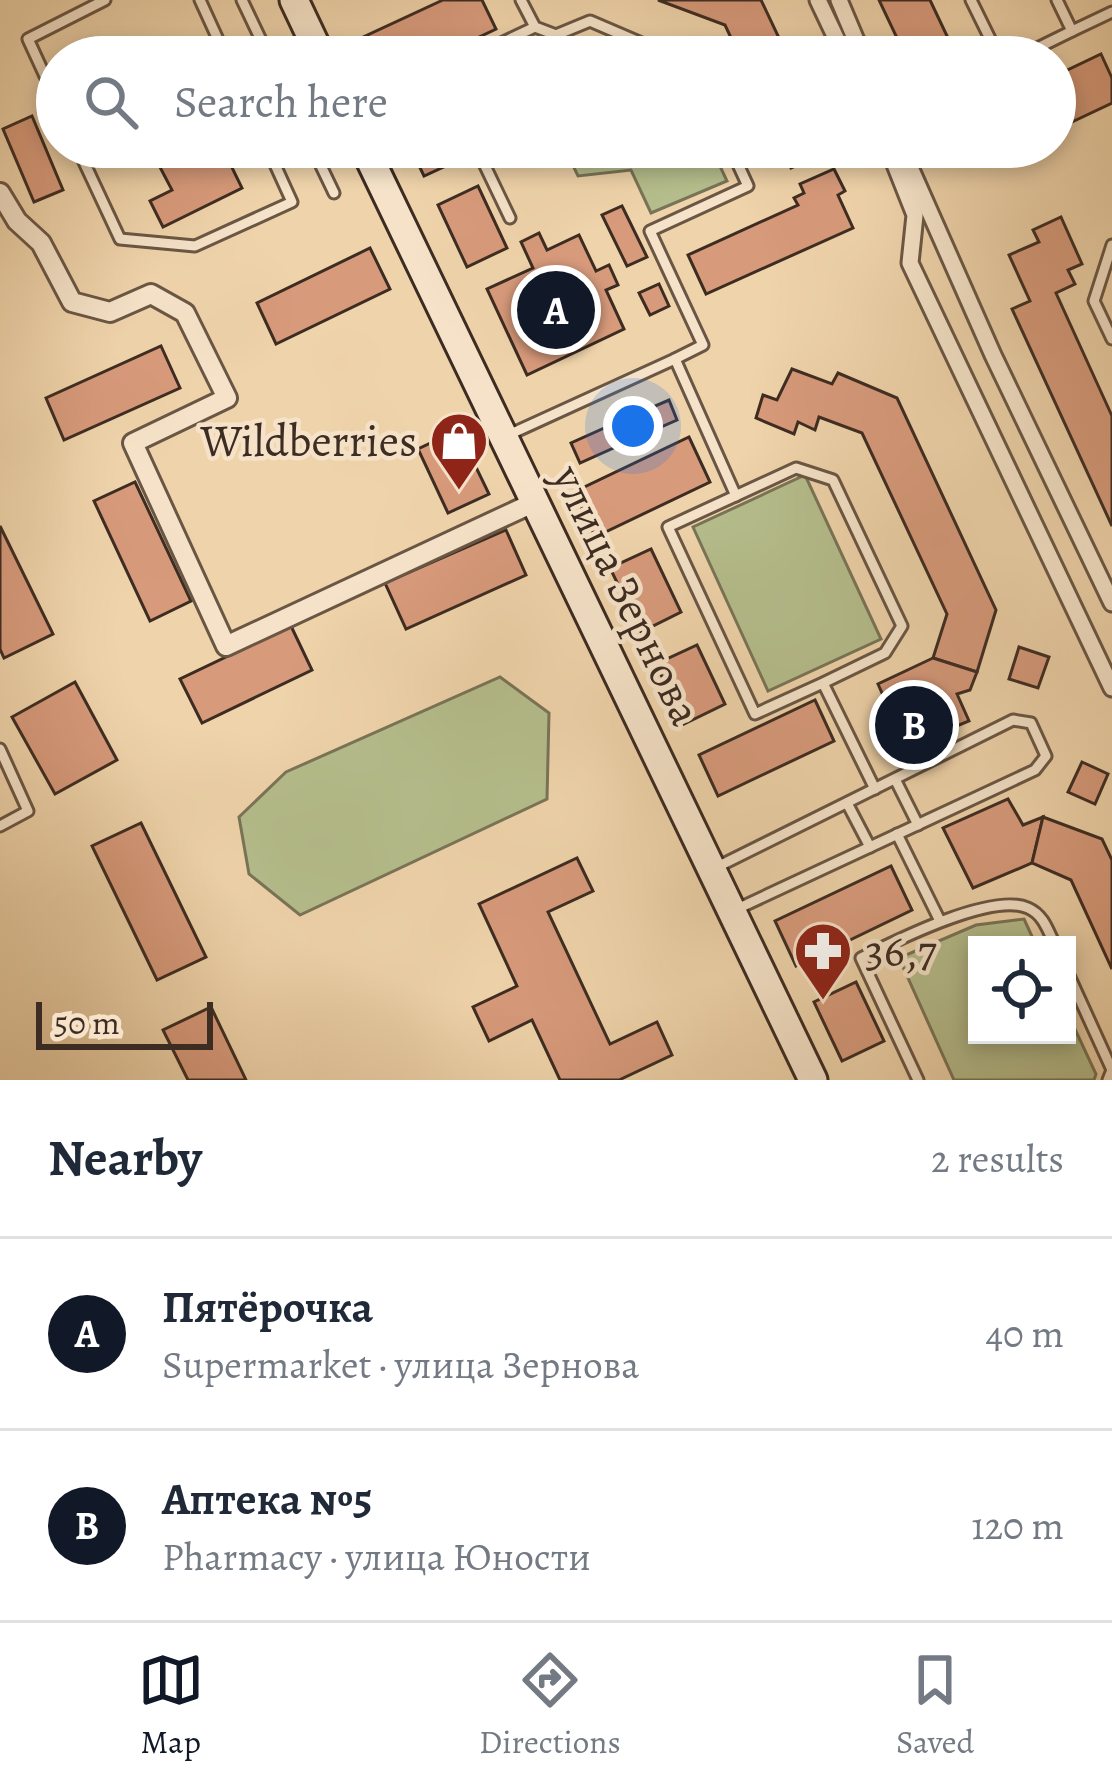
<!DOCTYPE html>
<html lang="en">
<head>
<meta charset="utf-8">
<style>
	:root { --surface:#fff; --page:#f6f6f7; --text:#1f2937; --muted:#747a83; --line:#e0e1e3; --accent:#111827 }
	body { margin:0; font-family:Alegreya,serif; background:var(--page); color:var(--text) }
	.controls { position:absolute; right:36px; bottom:36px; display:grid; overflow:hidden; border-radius:0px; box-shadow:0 6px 18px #0003 }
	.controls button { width:108px; height:108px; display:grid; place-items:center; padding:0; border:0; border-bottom:3px solid var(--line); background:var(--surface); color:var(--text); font:60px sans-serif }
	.scale { position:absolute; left:36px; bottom:30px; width:177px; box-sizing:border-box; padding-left:12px; border:6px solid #3d2c22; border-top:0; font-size:33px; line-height:42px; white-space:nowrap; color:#3d2c22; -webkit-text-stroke:9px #f5e2c8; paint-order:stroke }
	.you { position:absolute; left:633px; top:426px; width:42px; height:42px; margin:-30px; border:9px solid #fff; border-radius:50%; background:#1a73e8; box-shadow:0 0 0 18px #1a73e833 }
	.badge { display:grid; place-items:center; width:78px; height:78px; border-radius:50%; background:var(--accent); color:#fff; font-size:39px; font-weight:700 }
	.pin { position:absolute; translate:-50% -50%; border:6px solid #fff; box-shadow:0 3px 12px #0006 }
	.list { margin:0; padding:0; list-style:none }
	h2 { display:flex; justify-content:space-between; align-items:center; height:156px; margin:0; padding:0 48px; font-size:51px }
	h2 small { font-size:39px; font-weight:400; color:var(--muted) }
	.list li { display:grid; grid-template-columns:78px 1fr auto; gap:36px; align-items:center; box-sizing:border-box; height:192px; padding:0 48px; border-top:3px solid var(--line) }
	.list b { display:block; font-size:45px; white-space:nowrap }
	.list p { margin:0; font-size:39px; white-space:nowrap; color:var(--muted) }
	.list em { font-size:39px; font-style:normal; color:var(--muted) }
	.icon { flex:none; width:66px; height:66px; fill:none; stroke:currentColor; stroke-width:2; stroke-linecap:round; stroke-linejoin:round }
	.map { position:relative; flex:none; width:1112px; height:1080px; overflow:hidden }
	.search { position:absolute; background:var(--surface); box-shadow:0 6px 18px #0003; left:36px; right:36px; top:36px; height:132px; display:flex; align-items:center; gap:30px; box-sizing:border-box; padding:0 42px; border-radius:66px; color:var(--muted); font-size:45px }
	.sheet { height:540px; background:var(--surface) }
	nav { display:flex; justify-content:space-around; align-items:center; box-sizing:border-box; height:168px; border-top:3px solid var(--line); background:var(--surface); font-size:33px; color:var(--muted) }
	nav a { display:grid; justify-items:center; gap:6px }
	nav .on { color:var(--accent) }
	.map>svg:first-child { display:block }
	.green { fill:#b5bd8c; stroke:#797457; stroke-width:3 }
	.building { fill:#d79a7b; stroke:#3d2c22; stroke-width:3 }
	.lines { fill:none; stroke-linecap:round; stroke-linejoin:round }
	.service-casing { stroke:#6a5644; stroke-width:15 }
	.pedestrian-casing { stroke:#6a5644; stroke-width:21 }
	.minor-casing { stroke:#6a5644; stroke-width:24 }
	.secondary-casing { stroke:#3d2c22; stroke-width:33 }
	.service { stroke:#f5e2c8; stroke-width:9 }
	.pedestrian { stroke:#f5e2c8; stroke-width:15 }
	.minor { stroke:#f5e2c8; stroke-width:18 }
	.secondary { stroke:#f5e2c8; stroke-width:27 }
	.labels { text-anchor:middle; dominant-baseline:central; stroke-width:9; stroke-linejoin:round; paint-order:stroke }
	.poi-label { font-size:45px; fill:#3d2c22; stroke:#f5e2c8; text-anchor:end }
	.street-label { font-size:45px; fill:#3d2c22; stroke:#f5e2c8 }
</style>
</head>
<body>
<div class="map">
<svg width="1112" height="1080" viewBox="0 0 1112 1080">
	<rect width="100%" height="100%" fill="#efd3aa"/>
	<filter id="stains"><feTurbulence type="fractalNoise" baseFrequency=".00167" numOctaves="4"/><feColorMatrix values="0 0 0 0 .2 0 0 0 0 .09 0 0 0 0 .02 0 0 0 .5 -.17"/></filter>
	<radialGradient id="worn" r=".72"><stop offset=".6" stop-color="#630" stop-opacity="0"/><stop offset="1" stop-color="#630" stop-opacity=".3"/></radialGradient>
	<g class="green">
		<polygon points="564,147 711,147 727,181 651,213 631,170 578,176"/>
		<polygon points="805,475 881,639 768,691 693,527"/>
		<polygon points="500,677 549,713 547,799 300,915 249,874 239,817 286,772"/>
		<polygon points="1024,919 1036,945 977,945 977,1035 1067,1035 1067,1012 1096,1074 1094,1080 954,1080 899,958 976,925"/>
	</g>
	<g class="building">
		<polygon points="443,0 482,0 496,29 437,57 367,57 359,39"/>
		<polygon points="658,0 761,0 788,57 740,57 725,25"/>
		<polygon points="879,0 930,0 957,57 906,57"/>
		<polygon points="1101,54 1112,78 1112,103 1055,130 1055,76"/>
		<polygon points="32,116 63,190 34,202 3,129"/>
		<polygon points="137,147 222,147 242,188 163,227 150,201 172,190 151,150 140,155"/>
		<polygon points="410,147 458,147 463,158 424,176"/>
		<polygon points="781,147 831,147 832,149 791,168"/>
		<polygon points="834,169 845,191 838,195 853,228 706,294 688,255 798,205 794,198 804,193 800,184"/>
		<polygon points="478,186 507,248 467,267 438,205"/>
		<polygon points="622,206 647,257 627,266 602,215"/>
		<polygon points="1061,217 1082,264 1068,270 1075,284 1056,293 1112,416 1112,526 1012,309 1030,301 1009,255 1039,242 1033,230"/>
		<polygon points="539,233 547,250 579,235 596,271 609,265 618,285 606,290 624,329 527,375 487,289 533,268 521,242"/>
		<polygon points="370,248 390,289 276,344 257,303"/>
		<polygon points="659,284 669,306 650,315 639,293"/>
		<polygon points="161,346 180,388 64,440 46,398"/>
		<polygon points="792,369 832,384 838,373 897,398 996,610 977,672 933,658 947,614 862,433 819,417 815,430 798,422 794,434 756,418 763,395 777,400"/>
		<polygon points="669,400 677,420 629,441 620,421"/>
		<polygon points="620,421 629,441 580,463 571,443"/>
		<polygon points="458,430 489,494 448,513 418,449"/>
		<polygon points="689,437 710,482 595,537 574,492"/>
		<polygon points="135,482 191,601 150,621 94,501"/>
		<polygon points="0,526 53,634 4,658 0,649"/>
		<polygon points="506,530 526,575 406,629 385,583"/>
		<polygon points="651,549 681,612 641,632 610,568"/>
		<polygon points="291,626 312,670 202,723 180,679"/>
		<polygon points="697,645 725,704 684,724 656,664"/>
		<polygon points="1019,647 1049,657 1038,688 1009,679"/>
		<polygon points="933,658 977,672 970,690 957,694 969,721 906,747 878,684"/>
		<polygon points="75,682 117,760 55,794 12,717"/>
		<polygon points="815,700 834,741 718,796 699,755"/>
		<polygon points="1082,762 1108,774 1095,804 1068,792"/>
		<polygon points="1008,799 1023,825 1043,817 1032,863 973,888 943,828"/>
		<polygon points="1043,817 1102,839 1112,860 1112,969 1071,880 1032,863"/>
		<polygon points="141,823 206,957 157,980 92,846"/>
		<polygon points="577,858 593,891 548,912 610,1044 657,1022 672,1055 619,1080 560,1080 532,1020 489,1041 473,1007 517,986 479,904"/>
		<polygon points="891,866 912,910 796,966 775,921"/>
		<polygon points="856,982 884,1041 842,1061 814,1002"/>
		<polygon points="211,1007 246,1080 188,1080 163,1030"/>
	</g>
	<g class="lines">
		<defs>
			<g id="service">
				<polyline points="200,0 226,57"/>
				<polyline points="242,0 269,57"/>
				<polyline points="521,0 535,27 556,35 590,21 674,57"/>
				<polyline points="971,0 999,57"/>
				<polyline points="1057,0 1072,31 1112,12"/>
				<polyline points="472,57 535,27"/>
				<polyline points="1019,57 1072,31"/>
				<polyline points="57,102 28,39 105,0"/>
				<polyline points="77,147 120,239 195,246 292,202 267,147"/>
				<polyline points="312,147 334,193"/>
				<polyline points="476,147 510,218"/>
				<polyline points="1112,245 1094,301 1112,339"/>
				<polyline points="675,359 703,345 650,231 748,186 730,147"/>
				<polyline points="504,437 675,359 736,496"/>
				<polyline points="823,683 755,714 668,527 796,468 833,480 902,626 885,653 823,683 875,789"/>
				<polyline points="0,749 28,811 0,826"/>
				<polyline points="895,779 918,825"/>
				<polyline points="847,803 870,847"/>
				<polyline points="897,834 940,921"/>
				<polyline points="715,868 1013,720 1031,723 1046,756 1035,770 737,909"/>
				<polyline points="1067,971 1112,1070 1108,1080"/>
				<path d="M918 1080 861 958C895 941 992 892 1028 908 1044 915 1048 931 1055 945"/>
			</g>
			<g id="pedestrian">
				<polyline points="818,0 845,57"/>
				<polyline points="839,0 863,57"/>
				<polyline points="888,147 915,215 910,263 1112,688"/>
				<polyline points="901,147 993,355 1112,603"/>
			</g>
			<polyline id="minor" points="0,193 17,221 41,243 72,302 110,312 151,294 185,313 227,398 133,443 226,646 535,502"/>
			<g id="secondary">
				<polyline points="294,0 321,57"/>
				<polyline points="364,147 813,1080"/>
			</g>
		</defs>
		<use href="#service" class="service-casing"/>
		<use href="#pedestrian" class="pedestrian-casing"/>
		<use href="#minor" class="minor-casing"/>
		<use href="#secondary" class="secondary-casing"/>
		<use href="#service" class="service"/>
		<use href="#pedestrian" class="pedestrian"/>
		<use href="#minor" class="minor"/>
		<use href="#secondary" class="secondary"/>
	</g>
	<defs>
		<symbol id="shop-pin" viewBox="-11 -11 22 30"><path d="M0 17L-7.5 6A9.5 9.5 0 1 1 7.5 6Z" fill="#8f2418" stroke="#f5e2c8"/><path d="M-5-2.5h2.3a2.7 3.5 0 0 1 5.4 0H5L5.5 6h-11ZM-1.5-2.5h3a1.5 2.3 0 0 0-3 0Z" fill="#fff"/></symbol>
		<symbol id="pharmacy-pin" viewBox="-11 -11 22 30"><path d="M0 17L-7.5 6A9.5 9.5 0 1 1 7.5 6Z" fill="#8f2418" stroke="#f5e2c8"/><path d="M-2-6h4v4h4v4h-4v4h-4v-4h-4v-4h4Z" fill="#fff"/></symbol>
	</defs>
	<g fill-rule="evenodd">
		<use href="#shop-pin" x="426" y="408" width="66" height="90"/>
		<use href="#pharmacy-pin" x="790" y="918" width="66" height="90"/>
	</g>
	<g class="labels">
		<g class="poi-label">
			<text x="417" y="441">Wildberries</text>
			<text x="865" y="951" text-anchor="start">36,7</text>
		</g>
		<g class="street-label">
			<text transform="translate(627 595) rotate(64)">улица Зернова</text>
		</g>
	</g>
	<rect width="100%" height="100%" filter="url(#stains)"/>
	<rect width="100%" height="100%" fill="url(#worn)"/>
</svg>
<div class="controls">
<button><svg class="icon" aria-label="locate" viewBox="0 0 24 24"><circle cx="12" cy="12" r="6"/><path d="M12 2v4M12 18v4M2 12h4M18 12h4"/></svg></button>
</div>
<div class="scale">50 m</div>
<div class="you"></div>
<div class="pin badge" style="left:556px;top:310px">A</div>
<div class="pin badge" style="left:914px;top:725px">B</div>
<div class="search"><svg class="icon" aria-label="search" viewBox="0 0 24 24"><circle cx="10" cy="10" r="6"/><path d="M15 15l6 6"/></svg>Search here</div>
</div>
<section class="sheet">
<h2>Nearby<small>2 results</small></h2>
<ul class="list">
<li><span class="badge">A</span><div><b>Пятёрочка</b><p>Supermarket · улица Зернова</p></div><em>40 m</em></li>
<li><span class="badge">B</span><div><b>Аптека №5</b><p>Pharmacy · улица Юности</p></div><em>120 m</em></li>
</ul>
</section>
<nav>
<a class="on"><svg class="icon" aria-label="map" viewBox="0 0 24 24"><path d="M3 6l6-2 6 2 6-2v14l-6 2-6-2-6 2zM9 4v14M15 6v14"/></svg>Map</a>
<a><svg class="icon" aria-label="directions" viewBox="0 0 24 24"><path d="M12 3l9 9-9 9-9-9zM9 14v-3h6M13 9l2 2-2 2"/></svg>Directions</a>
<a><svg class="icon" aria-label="saved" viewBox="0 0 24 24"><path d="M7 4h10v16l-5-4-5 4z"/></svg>Saved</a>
</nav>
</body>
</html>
